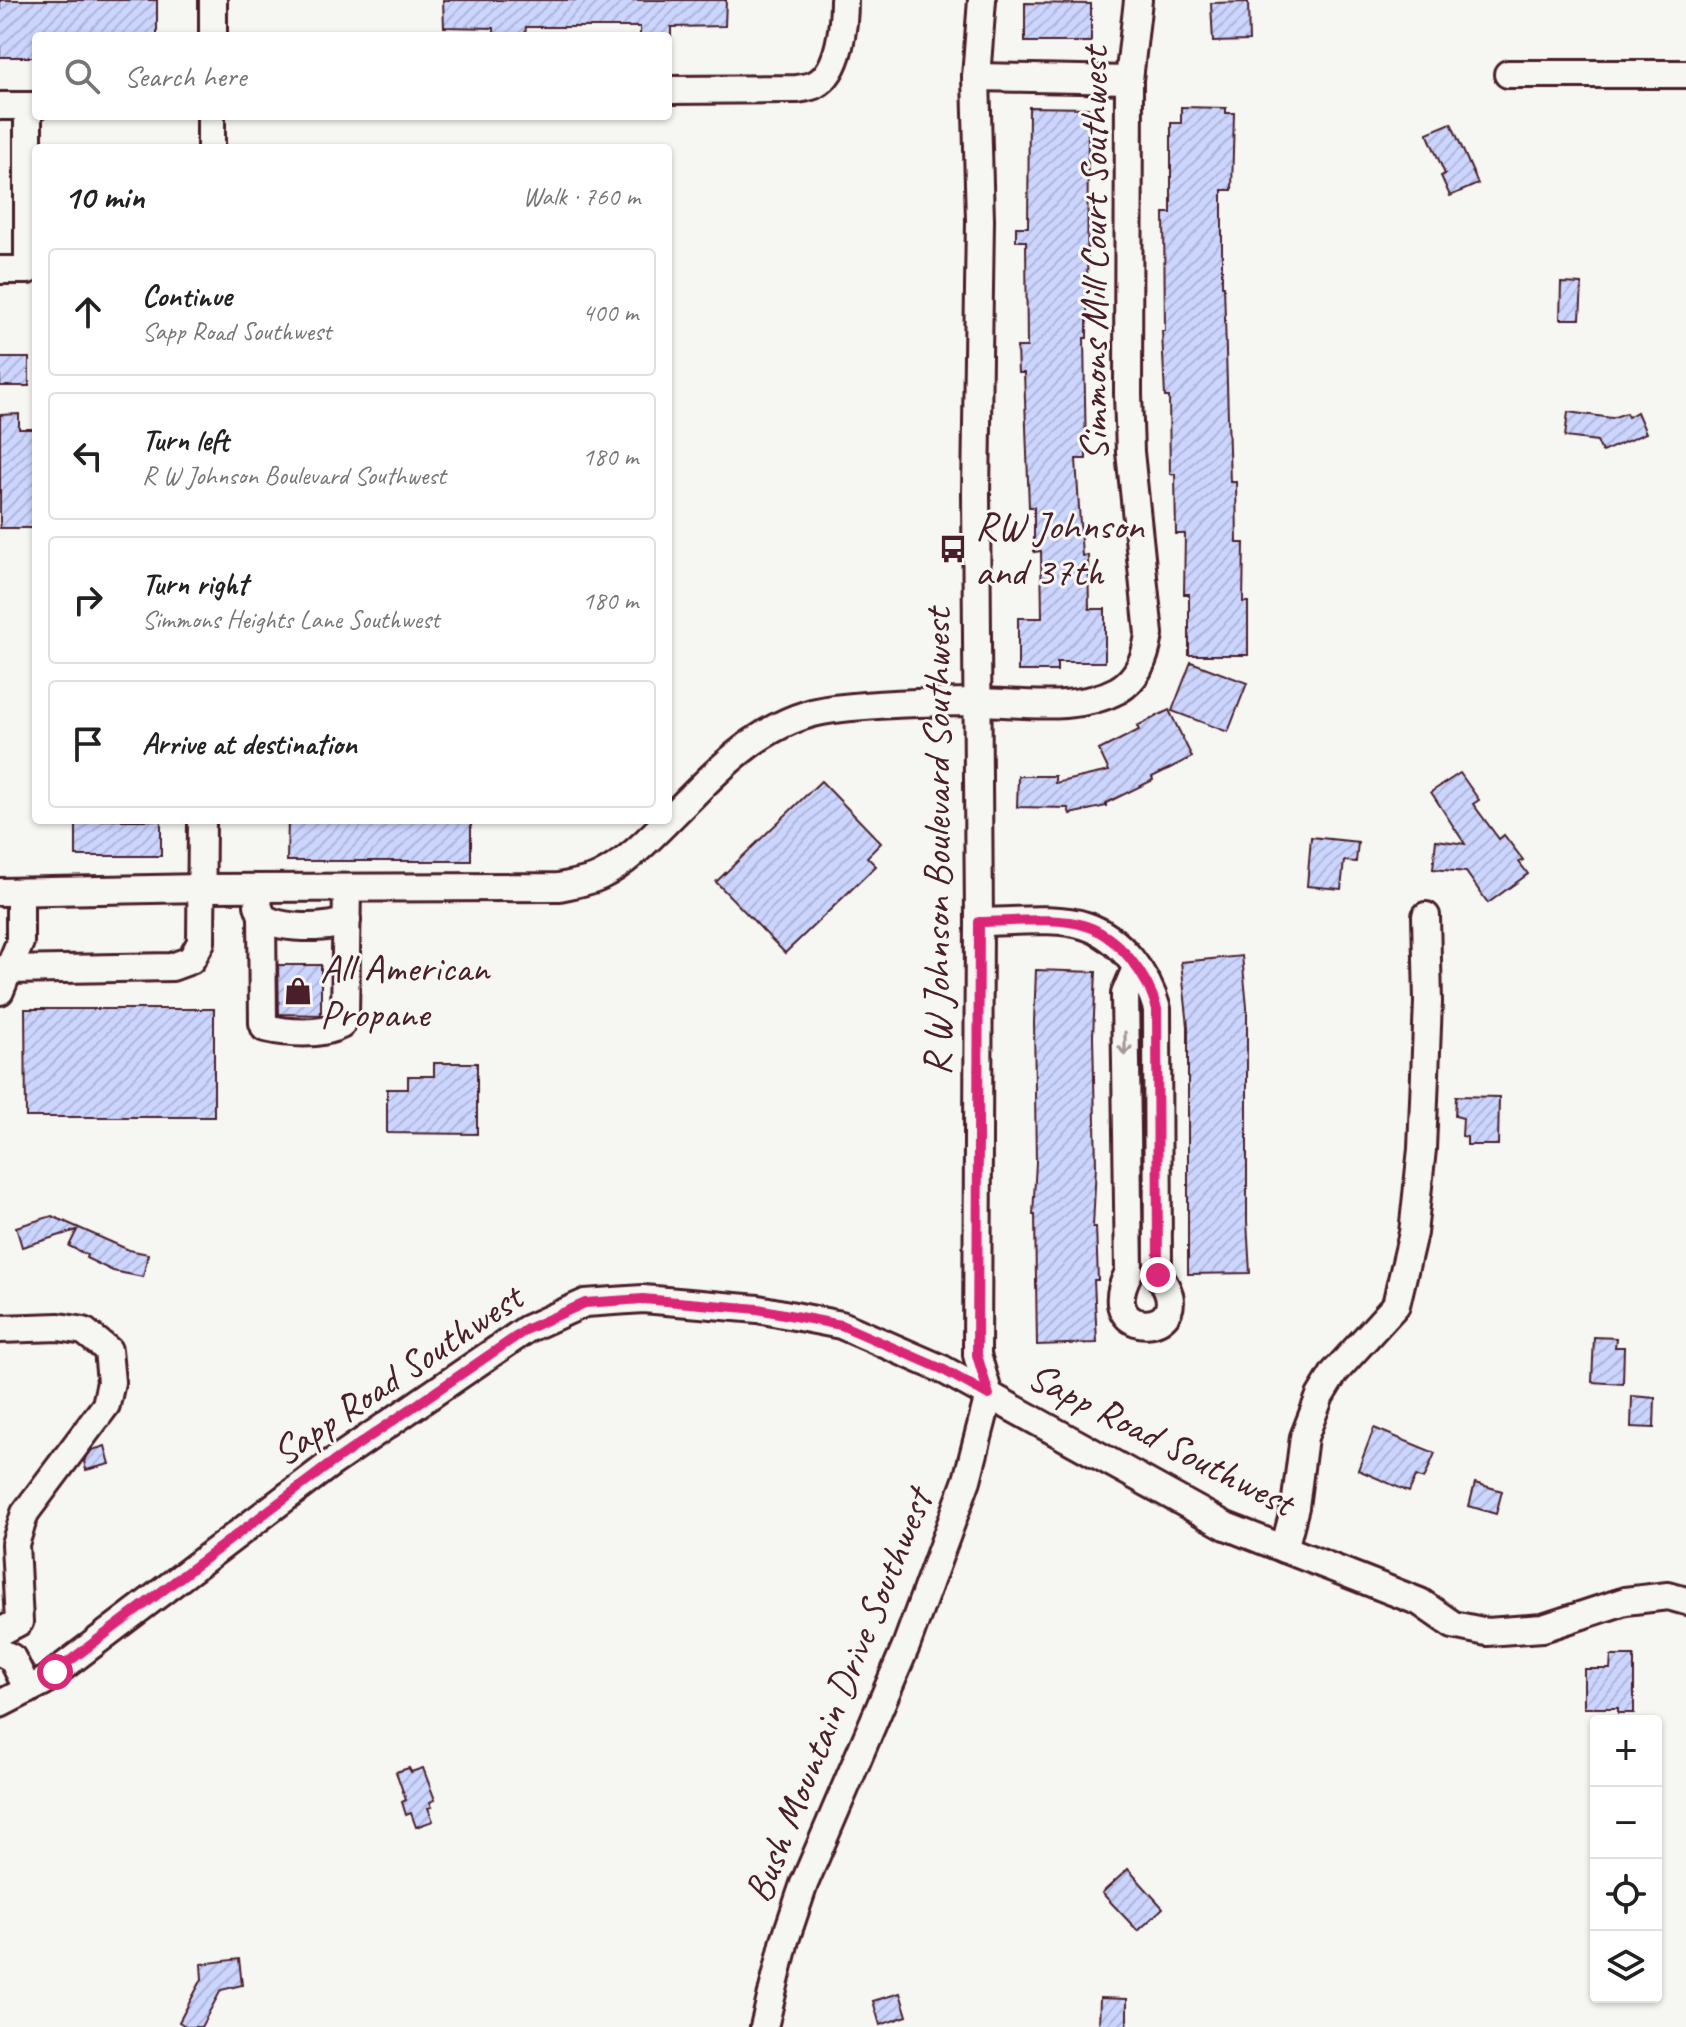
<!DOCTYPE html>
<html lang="en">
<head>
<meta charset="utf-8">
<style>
	:root { --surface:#fff; --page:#f6f6f6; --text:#222; --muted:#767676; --line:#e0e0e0 }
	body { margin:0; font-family:Caveat,sans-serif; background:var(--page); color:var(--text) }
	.controls { position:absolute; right:24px; bottom:24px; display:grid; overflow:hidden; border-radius:8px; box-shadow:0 2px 6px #0004 }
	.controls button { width:72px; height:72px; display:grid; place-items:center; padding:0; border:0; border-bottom:2px solid var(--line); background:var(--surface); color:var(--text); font:40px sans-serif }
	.stop { position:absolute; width:24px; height:24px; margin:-18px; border:6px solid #db2777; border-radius:50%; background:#fff }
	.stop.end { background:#db2777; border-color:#fff; box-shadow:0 2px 8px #0008 }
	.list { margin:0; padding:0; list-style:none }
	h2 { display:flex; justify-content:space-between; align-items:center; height:104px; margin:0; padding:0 32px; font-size:34px }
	h2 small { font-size:26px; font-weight:400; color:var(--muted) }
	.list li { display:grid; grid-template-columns:52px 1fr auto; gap:24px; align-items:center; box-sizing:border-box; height:128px; margin:0 16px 16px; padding:0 16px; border:2px solid var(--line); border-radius:8px }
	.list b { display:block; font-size:30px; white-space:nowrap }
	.list p { margin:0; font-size:26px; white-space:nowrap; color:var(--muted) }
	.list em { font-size:26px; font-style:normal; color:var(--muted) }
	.icon { flex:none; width:44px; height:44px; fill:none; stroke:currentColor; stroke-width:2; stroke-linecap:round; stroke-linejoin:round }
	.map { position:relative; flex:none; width:1686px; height:2027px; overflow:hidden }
	.search { position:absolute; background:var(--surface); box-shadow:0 2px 6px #0004; left:32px; top:32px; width:640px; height:88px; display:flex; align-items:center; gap:20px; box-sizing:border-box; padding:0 28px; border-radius:8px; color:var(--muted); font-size:30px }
	.panel { position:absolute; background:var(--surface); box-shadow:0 2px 6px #0004; left:32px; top:144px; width:640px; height:680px; border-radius:8px }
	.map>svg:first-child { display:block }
	.building { fill:url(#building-hatch); stroke:#4a1f2b; stroke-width:2 }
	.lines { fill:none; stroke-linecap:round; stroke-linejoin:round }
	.minor-casing { stroke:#4a1f2b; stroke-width:32 }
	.minor { stroke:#f6f6f2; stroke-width:26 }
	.oneway { stroke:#a99598 }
	.route { stroke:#db2777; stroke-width:10 }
	.labels { text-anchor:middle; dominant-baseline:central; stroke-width:6; stroke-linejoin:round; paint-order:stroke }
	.street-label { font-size:40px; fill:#4a1f2b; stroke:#f6f6f2 }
	.poi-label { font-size:40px; fill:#4a1f2b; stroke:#f6f6f2; text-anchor:start }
</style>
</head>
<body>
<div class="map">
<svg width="1686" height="2027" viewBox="0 0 1686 2027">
	<defs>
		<pattern id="building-hatch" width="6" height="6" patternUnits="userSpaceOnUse" patternTransform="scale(2)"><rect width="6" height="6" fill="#cbd5fd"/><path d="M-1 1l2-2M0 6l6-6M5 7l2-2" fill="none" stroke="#b0b6d9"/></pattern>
	</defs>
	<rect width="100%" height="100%" fill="#f6f6f2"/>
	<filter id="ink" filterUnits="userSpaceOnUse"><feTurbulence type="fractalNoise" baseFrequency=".0125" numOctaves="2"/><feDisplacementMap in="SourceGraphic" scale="16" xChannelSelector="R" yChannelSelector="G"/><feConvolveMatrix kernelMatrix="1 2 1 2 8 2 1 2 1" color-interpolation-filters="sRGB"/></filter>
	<g filter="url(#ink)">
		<g class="building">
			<polygon points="0,0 157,0 157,36 36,36 36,57 0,57"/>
			<polygon points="443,0 726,0 725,26 671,27 671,36 640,36 640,27 526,27 525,36 494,36 494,28 444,27"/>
			<polygon points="1248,2 1249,41 1213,42 1211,3"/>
			<polygon points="1025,3 1091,4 1091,42 1025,42"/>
			<polygon points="1029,107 1088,108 1087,338 1084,338 1086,459 1076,459 1082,556 1088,555 1089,609 1105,609 1105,662 1057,662 1057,671 1018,671 1018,618 1042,618 1041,551 1034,552 1034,507 1029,507 1024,373 1018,373 1017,347 1027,347 1026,241 1016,241 1016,227 1028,227"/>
			<polygon points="1181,107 1226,108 1226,113 1234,113 1232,190 1222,190 1222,286 1224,286 1230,482 1236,482 1237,543 1244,543 1243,602 1248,602 1248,655 1189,655 1189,594 1184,594 1185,534 1176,534 1175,474 1170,474 1169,397 1165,397 1162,331 1165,331 1164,213 1171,213 1171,123 1181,123"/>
			<polygon points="1451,123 1478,184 1450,196 1441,176 1445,174 1427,133"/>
			<polygon points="1561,283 1582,284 1580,319 1560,319"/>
			<rect x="0" y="358" width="29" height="28"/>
			<polygon points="1568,412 1612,418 1626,413 1628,417 1637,412 1646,433 1602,452 1597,441 1565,437"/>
			<polygon points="19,414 19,429 36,429 36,528 0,528 0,415"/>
			<polygon points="1191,662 1247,683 1228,732 1172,711"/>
			<polygon points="1169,710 1192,757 1152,777 1153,780 1106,803 1106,806 1070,814 1068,808 1017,807 1018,776 1055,776 1055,783 1109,771 1099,750 1139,730 1137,726"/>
			<polygon points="1460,773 1479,800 1473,804 1499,839 1504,835 1523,860 1519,862 1528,874 1488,903 1466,872 1433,869 1436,840 1465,844 1431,792"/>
			<polygon points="821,781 881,843 867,857 876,866 785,953 716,882"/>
			<rect x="76" y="820" width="85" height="36"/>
			<polygon points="288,820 471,820 471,861 287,861"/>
			<polygon points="1311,837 1358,842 1356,862 1344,861 1341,889 1307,886"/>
			<polygon points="1242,956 1247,1007 1247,1221 1250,1273 1188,1274 1188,1026 1181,962"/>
			<polygon points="278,965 321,965 321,1015 279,1014"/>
			<polygon points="1036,970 1096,972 1093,1036 1096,1165 1093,1227 1096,1227 1098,1280 1094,1280 1097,1343 1037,1345 1035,1215 1033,1215 1036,1162 1034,1022"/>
			<polygon points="25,1009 214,1009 214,1117 26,1117"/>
			<polygon points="434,1063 477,1063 477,1134 387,1133 387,1089 408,1089 408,1076 434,1076"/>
			<polygon points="1456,1096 1499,1097 1498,1145 1467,1145 1467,1137 1462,1136 1463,1118 1455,1116"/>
			<polygon points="52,1216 129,1250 148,1254 143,1277 113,1271 86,1258 87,1255 69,1246 77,1230 22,1247 16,1227"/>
			<polygon points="1594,1337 1616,1338 1615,1347 1624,1347 1623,1384 1592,1382"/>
			<polygon points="1632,1396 1655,1398 1654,1428 1631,1427"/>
			<polygon points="1374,1428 1435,1453 1424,1479 1416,1476 1409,1492 1358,1470"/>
			<polygon points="105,1446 110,1464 86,1470 84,1461 92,1450"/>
			<polygon points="1475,1483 1502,1491 1496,1514 1469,1506"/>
			<polygon points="1611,1656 1634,1656 1634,1713 1618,1713 1618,1708 1584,1708 1584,1669 1610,1669"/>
			<polygon points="409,1768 411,1772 423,1768 435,1800 430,1802 432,1807 428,1808 433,1821 416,1827 411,1813 406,1815 402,1802 406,1800 396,1772"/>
			<polygon points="1128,1869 1163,1908 1138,1931 1102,1893"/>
			<polygon points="239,1959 242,1985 221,1990 201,2027 187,2027 179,2022 202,1979 201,1964"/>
			<polygon points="900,1993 907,2016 880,2025 873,2001"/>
			<polygon points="1100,1998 1127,1999 1127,2027 1099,2027"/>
		</g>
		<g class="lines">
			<defs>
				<g id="minor">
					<polyline points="213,36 213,0"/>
					<polyline points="1508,74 1686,74"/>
					<polyline points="976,77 1129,80"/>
					<path d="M668 90 797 89C803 88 811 87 816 84 840 71 844 24 844 0"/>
					<polyline points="0,106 36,106"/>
					<polyline points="211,148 211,116"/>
					<polyline points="0,270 28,270 28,106"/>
					<path d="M260 889 258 905 262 916 263 1023 265 1028C287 1033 321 1036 341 1025L345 1015 347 888"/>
					<path d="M0 892 202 888 559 887C573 884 588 882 600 876 626 863 646 842 666 822 715 774 762 717 834 709 882 703 932 702 980 702 1025 703 1077 712 1118 690 1139 678 1146 656 1149 634L1130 452 1128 394 1129 80 1138 0"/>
					<path d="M262 916C276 930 330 930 347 920"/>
					<path d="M979 922C1010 922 1057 916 1086 926 1120 937 1148 976 1157 1009L1158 1275C1206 1336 1090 1345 1129 1272L1125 994 1136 968"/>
					<polyline points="8,970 172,967 191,960 201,942 202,820"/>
					<polyline points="0,991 20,942 20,892"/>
					<polyline points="0,1329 59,1327 84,1331 108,1350 111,1382 106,1405 25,1513 15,1544 19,1622 0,1632"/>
					<polyline points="1284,1549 1295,1507 1304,1437 1320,1396 1334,1373 1396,1305 1413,1233 1422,1149 1428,1002 1426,916"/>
					<polyline points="0,1652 12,1658 28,1690"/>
					<polyline points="0,1704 43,1682 330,1464 527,1329 585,1303 643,1299 758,1309 841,1325 942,1369 1226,1526 1420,1602 1453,1625 1487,1632 1543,1628 1625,1601 1668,1596 1686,1601"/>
					<polyline points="764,2027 785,1940 804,1884 906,1646 967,1480 989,1395 977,1355 979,922 976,494 980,220 976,77 982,0"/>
				</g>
			</defs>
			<use href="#minor" class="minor-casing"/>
			<use href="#minor" class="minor"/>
		</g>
		<defs><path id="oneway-shaft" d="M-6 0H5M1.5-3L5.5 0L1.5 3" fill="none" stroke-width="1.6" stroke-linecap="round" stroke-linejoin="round" transform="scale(2)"/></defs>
		<use class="oneway" href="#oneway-shaft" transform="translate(1125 1044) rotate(90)"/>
	</g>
	<g class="lines" filter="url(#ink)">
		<path class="route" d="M55 1672 330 1464 527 1329 585 1303 643 1299 758 1309 841 1325 942 1369 989 1395 977 1355 979 922C1010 922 1057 916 1086 926 1119 937 1148 976 1157 1009L1158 1275"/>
	</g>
	<defs>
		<symbol id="bus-bare" viewBox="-9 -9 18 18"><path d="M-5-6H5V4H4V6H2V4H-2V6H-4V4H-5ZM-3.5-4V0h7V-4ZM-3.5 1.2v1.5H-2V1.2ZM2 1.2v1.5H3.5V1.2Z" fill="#4a1f2b" stroke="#f6f6f2" stroke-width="2.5" paint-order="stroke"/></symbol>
		<symbol id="shop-bare" viewBox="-9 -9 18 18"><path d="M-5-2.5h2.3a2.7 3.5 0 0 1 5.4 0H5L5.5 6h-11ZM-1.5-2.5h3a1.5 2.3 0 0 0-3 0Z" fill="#4a1f2b" stroke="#f6f6f2" stroke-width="2.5" paint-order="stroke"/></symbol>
	</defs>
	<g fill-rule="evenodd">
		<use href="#bus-bare" x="933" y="529" width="40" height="40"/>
		<use href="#shop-bare" x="278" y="971" width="40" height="40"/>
	</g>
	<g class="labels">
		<g class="street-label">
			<text transform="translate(1094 254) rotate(-90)">Simmons Mill Court Southwest</text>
			<text transform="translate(937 842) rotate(-90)">R W Johnson Boulevard Southwest</text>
			<text transform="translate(397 1375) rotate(-34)">Sapp Road Southwest</text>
			<text transform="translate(1161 1439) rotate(27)">Sapp Road Southwest</text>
			<text transform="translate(838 1696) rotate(-68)">Bush Mountain Drive Southwest</text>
		</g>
		<g class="poi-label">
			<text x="975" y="526">RW Johnson<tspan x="975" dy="46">and 37th</tspan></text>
			<text x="320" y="968">All American<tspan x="320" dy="46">Propane</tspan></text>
		</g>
	</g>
</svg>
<div class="controls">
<button>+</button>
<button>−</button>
<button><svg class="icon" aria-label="locate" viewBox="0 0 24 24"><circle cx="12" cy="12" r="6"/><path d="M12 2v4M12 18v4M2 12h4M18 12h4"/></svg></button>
<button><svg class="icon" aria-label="layers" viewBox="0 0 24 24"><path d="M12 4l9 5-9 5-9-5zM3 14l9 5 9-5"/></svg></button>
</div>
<div class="stop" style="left:55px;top:1672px"></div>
<div class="stop end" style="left:1158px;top:1275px"></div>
<div class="search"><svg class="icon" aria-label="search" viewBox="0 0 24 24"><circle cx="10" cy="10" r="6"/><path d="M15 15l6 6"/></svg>Search here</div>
<section class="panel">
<h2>10 min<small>Walk · 760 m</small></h2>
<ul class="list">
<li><svg class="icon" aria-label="ahead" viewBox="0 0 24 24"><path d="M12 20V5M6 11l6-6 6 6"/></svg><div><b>Continue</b><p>Sapp Road Southwest</p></div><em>400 m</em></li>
<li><svg class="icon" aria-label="left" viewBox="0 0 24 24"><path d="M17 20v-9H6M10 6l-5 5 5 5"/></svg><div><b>Turn left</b><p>R W Johnson Boulevard Southwest</p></div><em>180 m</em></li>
<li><svg class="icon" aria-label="right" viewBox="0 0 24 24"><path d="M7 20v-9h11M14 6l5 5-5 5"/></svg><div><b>Turn right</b><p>Simmons Heights Lane Southwest</p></div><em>180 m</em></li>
<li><svg class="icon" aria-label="arrive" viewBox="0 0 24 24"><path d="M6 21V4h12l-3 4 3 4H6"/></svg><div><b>Arrive at destination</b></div></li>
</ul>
</section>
</div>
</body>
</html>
